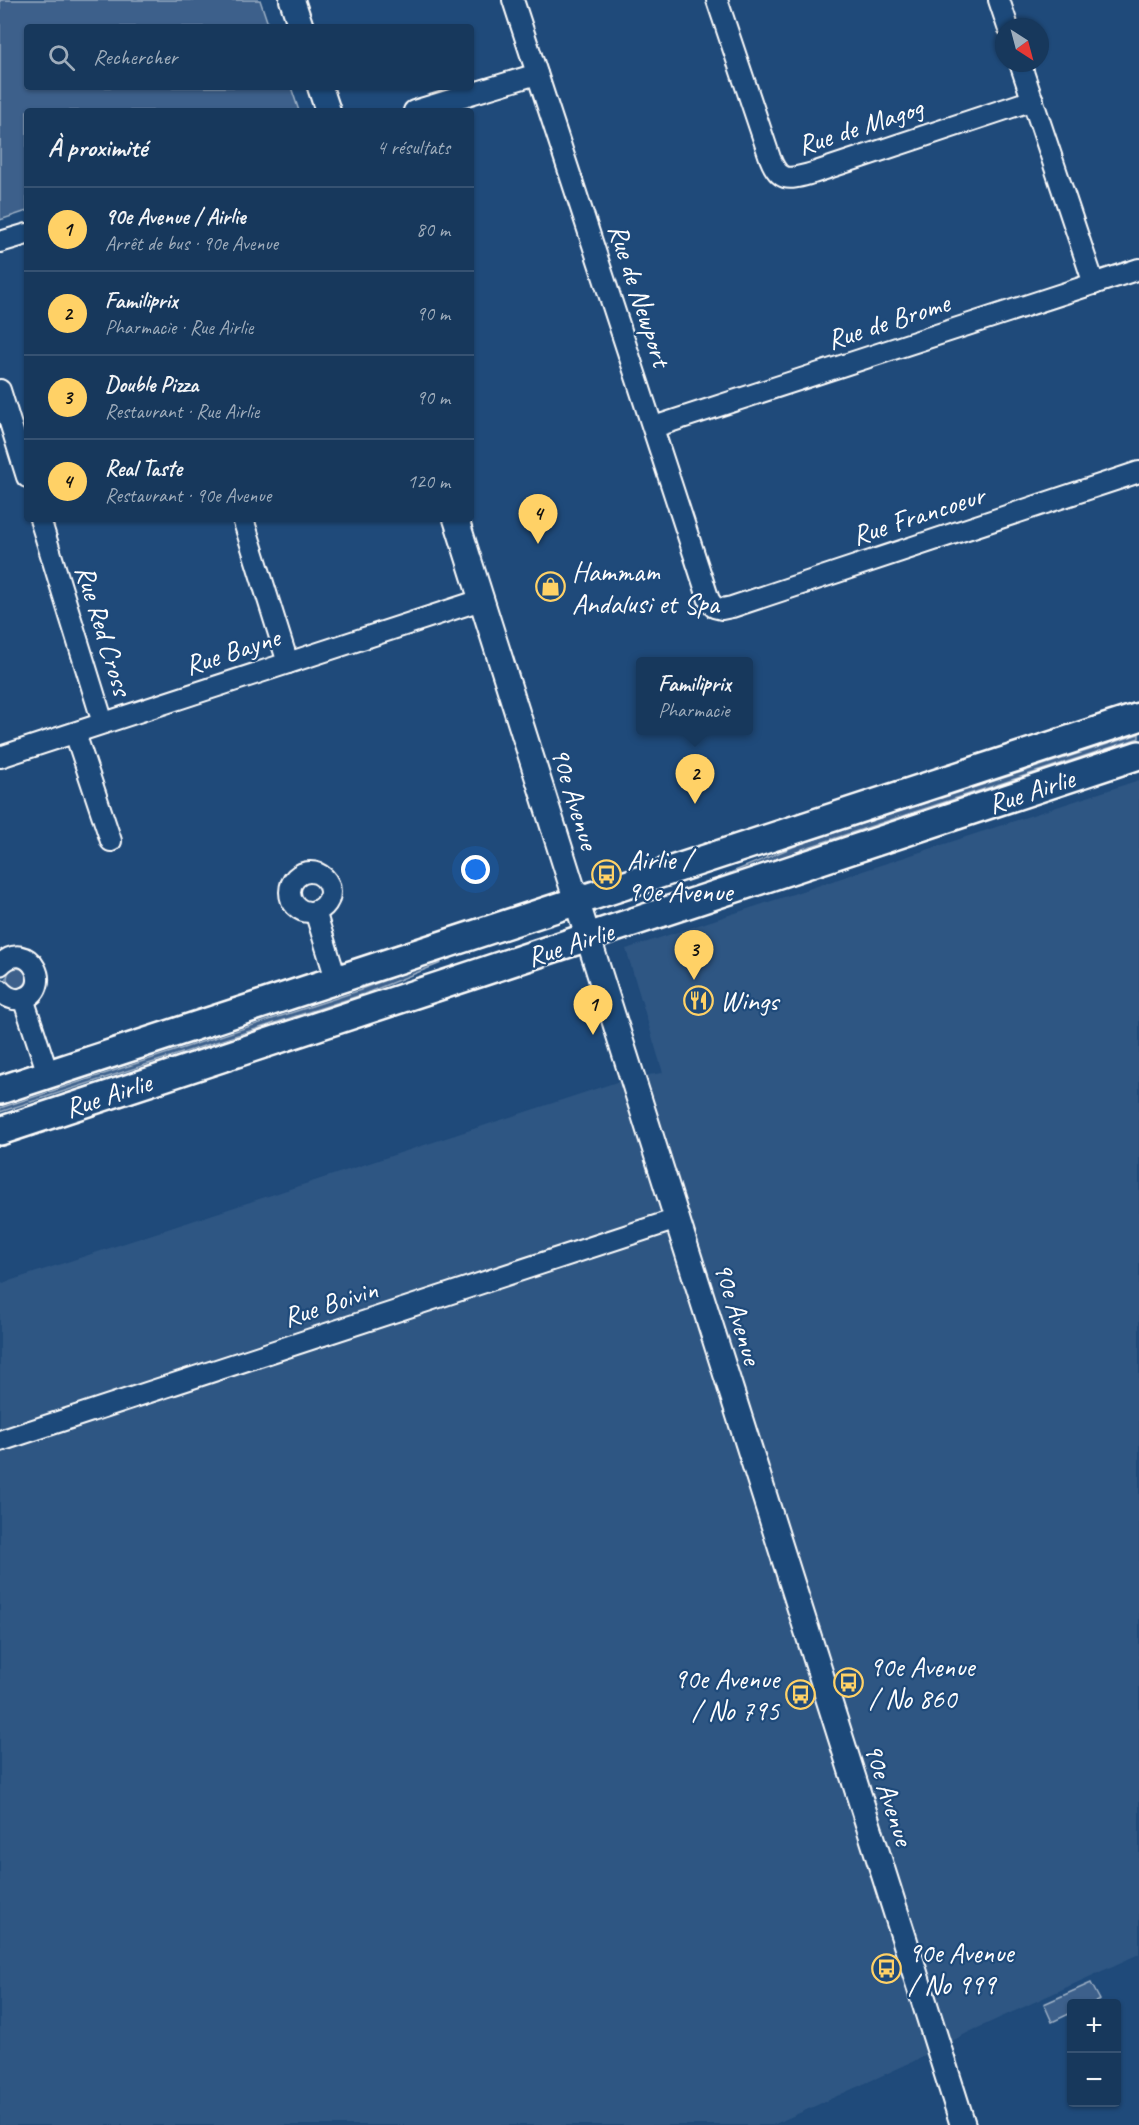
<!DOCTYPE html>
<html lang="fr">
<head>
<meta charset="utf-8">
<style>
	:root { --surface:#17385c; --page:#244365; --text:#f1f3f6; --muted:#9eacbb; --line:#365272; --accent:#ffd166 }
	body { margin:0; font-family:Caveat,sans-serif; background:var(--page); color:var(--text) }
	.controls { position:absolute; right:18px; bottom:18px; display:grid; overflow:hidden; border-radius:6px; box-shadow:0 2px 4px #0004 }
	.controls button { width:54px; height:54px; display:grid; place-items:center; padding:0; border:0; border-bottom:2px solid var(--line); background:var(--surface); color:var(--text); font:30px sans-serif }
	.compass { position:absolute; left:995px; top:18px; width:54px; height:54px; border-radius:50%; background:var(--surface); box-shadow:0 2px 4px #0004; rotate:144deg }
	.you { position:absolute; left:476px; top:870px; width:21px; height:21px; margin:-15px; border:4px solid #fff; border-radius:50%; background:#1a73e8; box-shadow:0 0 0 9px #1a73e833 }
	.badge { display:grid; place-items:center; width:39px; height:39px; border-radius:50%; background:var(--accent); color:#111; font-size:20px; font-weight:700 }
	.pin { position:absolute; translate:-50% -50px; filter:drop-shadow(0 2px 3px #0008) }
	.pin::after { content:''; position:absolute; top:32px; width:21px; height:18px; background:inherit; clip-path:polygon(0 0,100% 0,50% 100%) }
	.popup { position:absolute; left:636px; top:657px; width:117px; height:78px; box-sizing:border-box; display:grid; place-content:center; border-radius:6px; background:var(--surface); filter:drop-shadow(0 2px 4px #0005); font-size:20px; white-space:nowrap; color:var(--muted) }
	.popup b { font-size:22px; color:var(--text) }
	.popup::after { content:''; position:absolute; left:50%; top:100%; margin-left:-12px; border:12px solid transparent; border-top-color:var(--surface) }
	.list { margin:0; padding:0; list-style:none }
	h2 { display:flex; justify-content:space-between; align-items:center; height:78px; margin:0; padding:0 24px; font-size:26px }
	h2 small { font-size:20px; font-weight:400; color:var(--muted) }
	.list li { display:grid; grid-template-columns:39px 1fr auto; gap:18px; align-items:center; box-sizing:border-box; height:84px; padding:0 24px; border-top:2px solid var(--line) }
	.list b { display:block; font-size:22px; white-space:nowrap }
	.list p { margin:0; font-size:20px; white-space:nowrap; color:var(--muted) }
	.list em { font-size:20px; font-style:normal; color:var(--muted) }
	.icon { flex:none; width:33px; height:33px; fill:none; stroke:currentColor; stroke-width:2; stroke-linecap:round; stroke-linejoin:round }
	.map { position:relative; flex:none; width:1139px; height:2125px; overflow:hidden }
	.search { position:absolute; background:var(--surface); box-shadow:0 2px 4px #0004; left:24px; top:24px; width:450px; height:66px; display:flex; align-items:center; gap:15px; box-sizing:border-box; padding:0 21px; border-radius:6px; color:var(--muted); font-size:22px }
	.panel { position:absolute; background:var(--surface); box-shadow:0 2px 4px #0004; left:24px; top:108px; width:450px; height:414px; border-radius:6px }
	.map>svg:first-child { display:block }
	.built { fill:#2e5683 }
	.green { fill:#3c618b; stroke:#9eb0c5; stroke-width:1.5 }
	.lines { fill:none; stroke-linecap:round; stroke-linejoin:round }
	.minor-casing { stroke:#fff; stroke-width:24 }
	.tertiary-casing { stroke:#fff; stroke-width:28 }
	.secondary-casing { stroke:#fff; stroke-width:32 }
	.minor { stroke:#1f4a7a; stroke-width:20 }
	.tertiary { stroke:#1f4a7a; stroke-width:24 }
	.secondary { stroke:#1f4a7a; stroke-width:27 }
	.labels { text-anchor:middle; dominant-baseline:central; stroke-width:4.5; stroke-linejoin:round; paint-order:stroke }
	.street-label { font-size:28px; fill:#fff; stroke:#1f4a7a }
	.poi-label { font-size:28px; fill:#fff; stroke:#1f4a7a; text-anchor:start }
</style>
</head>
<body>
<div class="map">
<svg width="1139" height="2125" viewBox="0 0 1139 2125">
	<rect width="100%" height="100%" fill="#1f4a7a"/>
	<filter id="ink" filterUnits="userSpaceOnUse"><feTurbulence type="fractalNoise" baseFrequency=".0167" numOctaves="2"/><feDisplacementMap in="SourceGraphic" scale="12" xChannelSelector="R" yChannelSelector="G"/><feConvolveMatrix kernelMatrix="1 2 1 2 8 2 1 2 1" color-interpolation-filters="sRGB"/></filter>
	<g filter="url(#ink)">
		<polygon class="built" points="1139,780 1139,1954 969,2032 912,2062 773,2125 0,2125 0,1284 632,1077 663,1073 626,949"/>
		<g class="green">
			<polygon points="0,0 260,0 269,27 27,27 27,87 291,87 299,111 27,111 27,211 0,220"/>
			<polygon points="1139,734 1139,738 802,849 802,851 724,878 723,876 800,844"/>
			<polygon points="440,960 441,963 364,994 0,1112 0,1108 361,990 361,989"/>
			<circle cx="17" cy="978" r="10"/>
			<polygon points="1091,1983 1100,2000 1092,2003 1072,2004 1071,2013 1052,2022 1044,2004"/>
		</g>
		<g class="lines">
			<defs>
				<g id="minor">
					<polyline points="513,0 709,600 714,607 722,609 732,607 1139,472"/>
					<path d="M717 0 770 158C780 184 790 179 813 173L1033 100"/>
					<polyline points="999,0 1008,27"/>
					<polyline points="1020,63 1094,284"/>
					<polyline points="414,111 537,74"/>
					<polyline points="0,242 27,234"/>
					<polyline points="0,390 27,477"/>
					<polyline points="654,427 1139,269"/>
					<polyline points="40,519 103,723"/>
					<polyline points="243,519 288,663"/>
					<polyline points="75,733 111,841"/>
					<polyline points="0,757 481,600"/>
					<circle cx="310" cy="892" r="20"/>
					<polyline points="315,911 336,979"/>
					<path d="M0 965C29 935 57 991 21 999 13 1000 6 997 0 990"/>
					<polyline points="23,998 48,1074"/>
					<polyline points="0,1441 677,1219"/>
				</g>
				<g id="tertiary">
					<polyline points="292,0 301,27"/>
					<polyline points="320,87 328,111"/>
					<polyline points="456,519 963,2125"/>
				</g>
				<g id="secondary">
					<polyline points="0,1090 1139,717"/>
					<polyline points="0,1131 1139,755"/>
				</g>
			</defs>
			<use href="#minor" class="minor-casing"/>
			<use href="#tertiary" class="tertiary-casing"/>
			<use href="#secondary" class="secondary-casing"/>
			<use href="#minor" class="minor"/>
			<use href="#tertiary" class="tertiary"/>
			<use href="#secondary" class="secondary"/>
		</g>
	</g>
	<defs>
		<symbol id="shop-ring" viewBox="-11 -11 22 22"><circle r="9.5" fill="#1f4a7a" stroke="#ffd166" stroke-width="1.5"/><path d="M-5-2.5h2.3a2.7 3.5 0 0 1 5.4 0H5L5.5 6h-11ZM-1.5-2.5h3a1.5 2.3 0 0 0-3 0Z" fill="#ffd166"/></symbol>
		<symbol id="bus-ring" viewBox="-11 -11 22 22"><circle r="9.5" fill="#1f4a7a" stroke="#ffd166" stroke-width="1.5"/><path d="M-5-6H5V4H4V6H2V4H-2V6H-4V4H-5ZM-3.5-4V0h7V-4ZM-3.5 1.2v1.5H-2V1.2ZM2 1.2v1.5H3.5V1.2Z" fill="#ffd166"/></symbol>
		<symbol id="restaurant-ring" viewBox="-11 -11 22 22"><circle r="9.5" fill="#1f4a7a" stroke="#ffd166" stroke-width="1.5"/><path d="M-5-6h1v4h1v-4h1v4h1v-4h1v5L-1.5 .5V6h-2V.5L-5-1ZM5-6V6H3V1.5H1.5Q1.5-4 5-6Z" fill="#ffd166"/></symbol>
	</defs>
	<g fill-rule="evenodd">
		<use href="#shop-ring" x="534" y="570" width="33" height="33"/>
		<use href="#bus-ring" x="590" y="858" width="33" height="33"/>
		<use href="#restaurant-ring" x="682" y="984" width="33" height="33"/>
		<use href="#bus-ring" x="832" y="1666" width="33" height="33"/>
		<use href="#bus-ring" x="784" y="1678" width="33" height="33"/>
		<use href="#bus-ring" x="870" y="1952" width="33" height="33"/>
	</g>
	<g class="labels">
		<g class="street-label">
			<text transform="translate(860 126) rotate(-18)">Rue de Magog</text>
			<text transform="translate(640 295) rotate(72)">Rue de Newport</text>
			<text transform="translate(888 321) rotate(-18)">Rue de Brome</text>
			<text transform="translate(918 515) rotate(-18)">Rue Francoeur</text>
			<text transform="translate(104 630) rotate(73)">Rue Red Cross</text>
			<text transform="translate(232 651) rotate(-18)">Rue Bayne</text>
			<text transform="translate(1031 791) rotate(-18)">Rue Airlie</text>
			<text transform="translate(575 798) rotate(73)">90e Avenue</text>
			<text transform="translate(570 944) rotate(-18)">Rue Airlie</text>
			<text transform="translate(108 1095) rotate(-18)">Rue Airlie</text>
			<text transform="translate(330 1303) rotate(-18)">Rue Boivin</text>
			<text transform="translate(738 1313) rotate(73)">90e Avenue</text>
			<text transform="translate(889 1794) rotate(72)">90e Avenue</text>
		</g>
		<g class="poi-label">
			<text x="572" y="571">Hammam<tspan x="572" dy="32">Andalusi et Spa</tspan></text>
			<text x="627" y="859">Airlie /<tspan x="627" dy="32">90e Avenue</tspan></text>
			<text x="720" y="1000">Wings</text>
			<text x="869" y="1666">90e Avenue<tspan x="869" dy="32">/ No 860</tspan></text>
			<text x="779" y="1678" text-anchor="end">90e Avenue<tspan x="779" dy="32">/ No 795</tspan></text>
			<text x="908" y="1952">90e Avenue<tspan x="908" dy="32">/ No 999</tspan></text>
		</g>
	</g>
</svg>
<div class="controls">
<button>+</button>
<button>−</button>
</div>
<svg class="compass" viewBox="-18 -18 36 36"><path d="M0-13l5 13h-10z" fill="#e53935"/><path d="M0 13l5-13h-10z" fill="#9eacbb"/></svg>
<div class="you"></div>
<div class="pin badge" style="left:593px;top:1035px">1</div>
<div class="pin badge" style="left:695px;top:804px">2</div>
<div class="popup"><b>Familiprix</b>Pharmacie</div>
<div class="pin badge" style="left:694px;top:980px">3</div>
<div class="pin badge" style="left:538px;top:544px">4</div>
<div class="search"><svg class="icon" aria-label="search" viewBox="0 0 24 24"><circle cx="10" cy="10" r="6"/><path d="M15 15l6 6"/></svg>Rechercher</div>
<section class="panel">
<h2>À proximité<small>4 résultats</small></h2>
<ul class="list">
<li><span class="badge">1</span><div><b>90e Avenue / Airlie</b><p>Arrêt de bus · 90e Avenue</p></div><em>80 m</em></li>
<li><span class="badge">2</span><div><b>Familiprix</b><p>Pharmacie · Rue Airlie</p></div><em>90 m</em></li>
<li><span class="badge">3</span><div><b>Double Pizza</b><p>Restaurant · Rue Airlie</p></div><em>90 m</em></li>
<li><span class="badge">4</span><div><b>Real Taste</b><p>Restaurant · 90e Avenue</p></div><em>120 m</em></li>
</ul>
</section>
</div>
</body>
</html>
